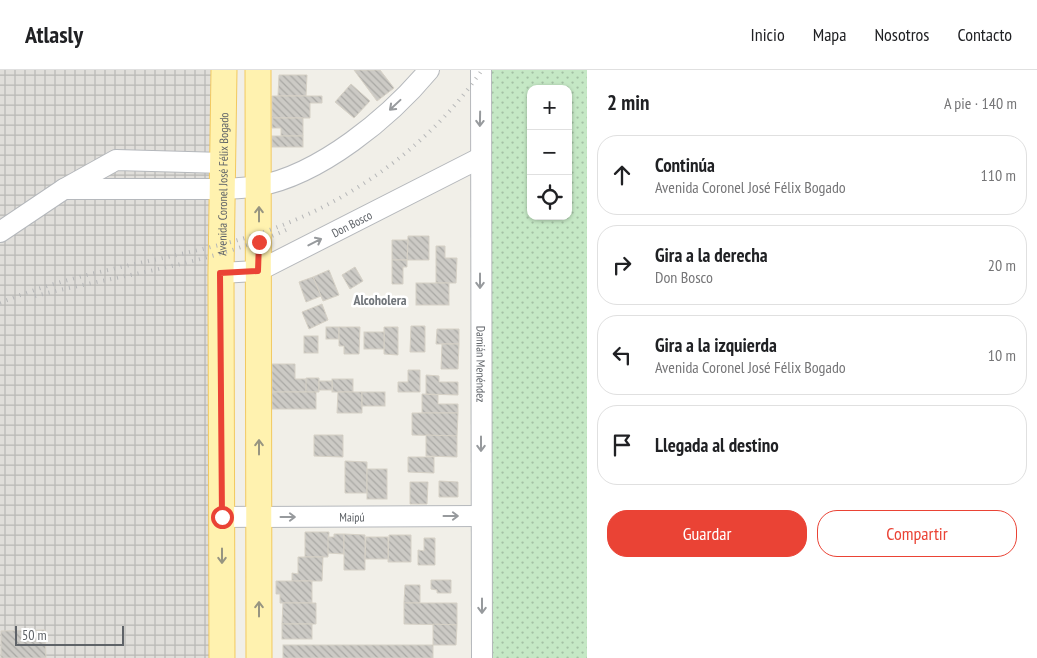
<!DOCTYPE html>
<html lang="es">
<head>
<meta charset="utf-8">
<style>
	:root { --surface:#fff; --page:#f2f2f2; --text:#202124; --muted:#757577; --line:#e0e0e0; --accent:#ea4335 }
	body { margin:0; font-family:"PT Sans Narrow",sans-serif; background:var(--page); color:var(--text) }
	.controls { position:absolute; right:15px; top:15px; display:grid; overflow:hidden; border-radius:10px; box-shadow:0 1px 4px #0004 }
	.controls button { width:45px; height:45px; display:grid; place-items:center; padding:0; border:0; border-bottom:1px solid var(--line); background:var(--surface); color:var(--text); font:25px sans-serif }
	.scale { position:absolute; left:15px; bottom:12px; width:109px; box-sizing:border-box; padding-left:5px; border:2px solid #5f6368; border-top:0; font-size:14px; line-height:18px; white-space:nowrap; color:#5f6368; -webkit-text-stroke:4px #fff; paint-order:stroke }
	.stop { position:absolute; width:15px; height:15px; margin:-11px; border:4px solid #ea4335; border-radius:50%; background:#fff }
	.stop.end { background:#ea4335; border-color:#fff; box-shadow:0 1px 5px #0008 }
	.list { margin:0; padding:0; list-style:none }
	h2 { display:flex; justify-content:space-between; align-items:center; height:65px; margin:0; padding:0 20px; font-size:21px }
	h2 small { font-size:16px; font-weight:400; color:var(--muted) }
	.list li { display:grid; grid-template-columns:32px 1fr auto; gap:15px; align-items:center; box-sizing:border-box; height:80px; margin:0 10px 10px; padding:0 10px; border:1px solid var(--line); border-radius:20px }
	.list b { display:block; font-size:19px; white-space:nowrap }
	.list p { margin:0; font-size:16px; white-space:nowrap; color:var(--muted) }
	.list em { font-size:16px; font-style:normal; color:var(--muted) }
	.actions { display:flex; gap:10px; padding:15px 20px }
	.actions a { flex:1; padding:11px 0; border:1px solid var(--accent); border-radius:20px; text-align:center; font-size:18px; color:var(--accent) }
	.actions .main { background:var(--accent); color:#fff }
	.icon { flex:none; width:28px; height:28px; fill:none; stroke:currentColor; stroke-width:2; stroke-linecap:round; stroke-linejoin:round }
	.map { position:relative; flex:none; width:587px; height:588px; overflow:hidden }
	header { display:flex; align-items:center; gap:30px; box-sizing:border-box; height:70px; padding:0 25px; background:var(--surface); border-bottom:1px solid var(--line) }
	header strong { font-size:24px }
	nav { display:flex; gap:28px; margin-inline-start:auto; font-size:18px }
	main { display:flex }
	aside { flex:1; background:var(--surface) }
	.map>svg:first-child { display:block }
	.industrial { fill:url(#industrial-grid) }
	.grass { fill:url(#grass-dots); fill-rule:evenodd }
	.building { fill:url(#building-back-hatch); stroke:#d6d1c6 }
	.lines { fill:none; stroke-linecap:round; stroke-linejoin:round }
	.minor-casing { stroke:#b5b8bc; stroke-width:22 }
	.major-casing { stroke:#f2c960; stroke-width:27 }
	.minor { stroke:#fff; stroke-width:20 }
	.major { stroke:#fff2af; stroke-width:25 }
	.rail { stroke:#b6b7b8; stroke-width:4; stroke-dasharray:1 6; stroke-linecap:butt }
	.oneway { stroke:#979a9d }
	.oneway2 { stroke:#979581 }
	.route { stroke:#ea4335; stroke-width:6 }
	.labels { text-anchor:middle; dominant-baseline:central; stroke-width:5; stroke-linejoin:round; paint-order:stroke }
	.street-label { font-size:12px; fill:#5f6368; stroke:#fff }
	.neighbourhood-label { font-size:14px; font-weight:bold; fill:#70757a; stroke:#fff }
</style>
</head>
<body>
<header>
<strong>Atlasly</strong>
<nav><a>Inicio</a><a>Mapa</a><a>Nosotros</a><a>Contacto</a></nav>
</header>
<main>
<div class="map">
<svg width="587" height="588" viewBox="0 0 587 588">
	<defs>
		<pattern id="industrial-grid" width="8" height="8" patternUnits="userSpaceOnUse" patternTransform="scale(1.25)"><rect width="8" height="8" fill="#e0deda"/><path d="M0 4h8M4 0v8" fill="none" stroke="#b9b8b5"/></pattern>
		<pattern id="grass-dots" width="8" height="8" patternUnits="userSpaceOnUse" patternTransform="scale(1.25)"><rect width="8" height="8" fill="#c5e8c5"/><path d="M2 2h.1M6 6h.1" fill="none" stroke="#a3c0a4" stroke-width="1.8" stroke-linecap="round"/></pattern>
		<pattern id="building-back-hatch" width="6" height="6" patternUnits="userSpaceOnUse" patternTransform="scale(1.25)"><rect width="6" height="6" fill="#cccac5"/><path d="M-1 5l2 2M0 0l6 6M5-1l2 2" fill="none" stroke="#a9a8a4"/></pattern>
	</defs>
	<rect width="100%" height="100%" fill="#f1efe8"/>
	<polygon class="industrial" points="0,0 224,0 222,588 0,588"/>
	<path class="grass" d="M487 0H587V588H487ZM531 19H568V146H531Z"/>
	<g class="building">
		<polygon points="354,0 380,0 394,18 377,31"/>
		<polygon points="279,5 307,5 306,26 278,26"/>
		<polygon points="351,14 370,31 354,48 335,32"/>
		<polygon points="272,26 322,26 322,33 310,33 310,48 272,48"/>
		<polygon points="272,48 303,48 303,66 281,66 281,58 272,58"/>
		<rect x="272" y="66" width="31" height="11"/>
		<polygon points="408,166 429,166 429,190 407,190"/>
		<polygon points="392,170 408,170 407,190 392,190"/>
		<polygon points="436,176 445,176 445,188 457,188 456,213 436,213"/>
		<polygon points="392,190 407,190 407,197 403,197 403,214 392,214"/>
		<polygon points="355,197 363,211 350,219 342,205"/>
		<polygon points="329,200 339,225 323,231 313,207"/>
		<polygon points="313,207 321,226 306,232 299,212"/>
		<rect x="416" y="213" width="33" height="22"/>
		<polygon points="322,234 328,250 309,259 302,242"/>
		<polygon points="411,256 425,256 425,282 410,282"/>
		<rect x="326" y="257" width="13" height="12"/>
		<polygon points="339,257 360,257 359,284 344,284 344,276 339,276"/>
		<polygon points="384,257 398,257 398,285 384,284"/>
		<polygon points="437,259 459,259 459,274 436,274"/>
		<rect x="364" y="262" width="20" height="17"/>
		<rect x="304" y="266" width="14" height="17"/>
		<polygon points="442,274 459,274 458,299 441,299"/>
		<polygon points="272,294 295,294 295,309 307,309 306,322 272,322"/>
		<polygon points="408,300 420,300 420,322 398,322 398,312 408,312"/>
		<polygon points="426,305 439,306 439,312 458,312 458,325 426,324"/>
		<polygon points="319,308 319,322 306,322 306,308"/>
		<rect x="332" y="309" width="21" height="13"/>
		<rect x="319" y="311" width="13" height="9"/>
		<rect x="272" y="322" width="44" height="17"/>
		<polygon points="338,322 362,322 362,343 337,343"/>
		<rect x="362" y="322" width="23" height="14"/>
		<polygon points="422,324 438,325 438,334 458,334 458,343 422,343"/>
		<polygon points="412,343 458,343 457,366 412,365"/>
		<polygon points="314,365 343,365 343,387 314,386"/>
		<polygon points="426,365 457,366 457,387 426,386"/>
		<polygon points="408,387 434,387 434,403 408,402"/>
		<polygon points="345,391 367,392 367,423 345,423"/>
		<rect x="367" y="399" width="20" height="30"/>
		<polygon points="439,411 458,412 458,427 439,427"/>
		<polygon points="410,412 428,412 427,434 410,434"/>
		<polygon points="305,462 329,462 328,487 305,487"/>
		<polygon points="334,464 344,464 344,484 328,483 328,467 334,467"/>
		<polygon points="344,464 365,465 365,500 344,500"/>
		<polygon points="389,465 411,465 411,492 388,492"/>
		<polygon points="366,467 388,467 388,489 365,489"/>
		<polygon points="424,468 435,468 435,495 418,495 418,480 424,481"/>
		<polygon points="298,487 323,487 322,511 292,511 292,503 298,504"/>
		<polygon points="431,510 451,510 451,523 437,523 437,520 431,519"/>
		<polygon points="276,511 312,511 312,533 280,533 280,524 276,524"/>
		<polygon points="405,515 420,515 420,533 404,533"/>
		<polygon points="283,533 316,533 316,554 282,554"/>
		<polygon points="404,533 457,533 457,555 404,554"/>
		<rect x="282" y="554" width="30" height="15"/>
		<polygon points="433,554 457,555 456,575 433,575"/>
		<polygon points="45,560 46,588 1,588 1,561"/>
		<rect x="283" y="575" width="150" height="13"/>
	</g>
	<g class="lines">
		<defs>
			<g id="minor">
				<path id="s1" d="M481 0 482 588"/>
				<path d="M64 119C102 119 140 119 178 119 205 119 232 120 258 116 320 105 390 47 429 0"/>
				<polyline points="0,162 64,119 116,90 224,93"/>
				<path id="s2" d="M221 203 258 201 480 88"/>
				<path id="s3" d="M222 447 481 446"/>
			</g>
			<g id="major">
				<polyline points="258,0 259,588"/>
				<path id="s4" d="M222 588 221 203 224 0"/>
			</g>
		</defs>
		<use href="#minor" class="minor-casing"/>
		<use href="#major" class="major-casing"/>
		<use href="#minor" class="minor"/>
		<use href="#major" class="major"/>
		<g class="rail">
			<path d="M35 226C118 205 207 195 286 160"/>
			<path d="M0 233C76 201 159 192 238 170 335 143 425 83 482 0"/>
		</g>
	</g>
	<defs><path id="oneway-shaft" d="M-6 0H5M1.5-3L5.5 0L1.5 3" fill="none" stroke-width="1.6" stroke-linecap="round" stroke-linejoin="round" transform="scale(1.25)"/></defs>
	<g class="oneway">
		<use href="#oneway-shaft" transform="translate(395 35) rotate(137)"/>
		<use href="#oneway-shaft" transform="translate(480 49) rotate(91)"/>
		<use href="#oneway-shaft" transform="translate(315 172) rotate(-27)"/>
		<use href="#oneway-shaft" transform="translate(480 211) rotate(90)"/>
		<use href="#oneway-shaft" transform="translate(481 374) rotate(90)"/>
		<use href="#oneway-shaft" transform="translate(451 446)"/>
		<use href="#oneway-shaft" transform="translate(288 447)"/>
		<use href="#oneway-shaft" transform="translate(482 536) rotate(90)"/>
	</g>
	<g class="oneway2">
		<use href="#oneway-shaft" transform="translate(259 144) rotate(-90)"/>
		<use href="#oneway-shaft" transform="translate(259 377) rotate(-90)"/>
		<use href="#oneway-shaft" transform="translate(222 486) rotate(90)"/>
		<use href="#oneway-shaft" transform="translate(259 539) rotate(-90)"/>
	</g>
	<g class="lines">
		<polyline class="route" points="222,447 220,203 258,201 259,172"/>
	</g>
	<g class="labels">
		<g class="street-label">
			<text stroke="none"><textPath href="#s4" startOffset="474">Avenida Coronel José Félix Bogado</textPath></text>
			<text stroke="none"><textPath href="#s2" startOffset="142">Don Bosco</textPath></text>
			<text stroke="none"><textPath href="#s1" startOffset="294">Damián Menéndez</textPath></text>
			<text stroke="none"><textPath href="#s3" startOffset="130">Maipú</textPath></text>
		</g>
		<g class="neighbourhood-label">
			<text x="380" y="230">Alcoholera</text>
		</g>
	</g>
</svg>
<div class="controls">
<button>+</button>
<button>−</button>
<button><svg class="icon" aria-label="locate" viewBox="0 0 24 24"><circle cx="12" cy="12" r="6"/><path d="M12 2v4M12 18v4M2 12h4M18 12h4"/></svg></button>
</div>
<div class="scale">50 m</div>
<div class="stop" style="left:222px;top:447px"></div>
<div class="stop end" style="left:259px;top:172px"></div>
</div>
<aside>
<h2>2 min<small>A pie · 140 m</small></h2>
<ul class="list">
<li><svg class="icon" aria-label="ahead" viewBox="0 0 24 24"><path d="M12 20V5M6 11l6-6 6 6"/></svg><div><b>Continúa</b><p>Avenida Coronel José Félix Bogado</p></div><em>110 m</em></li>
<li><svg class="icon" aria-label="right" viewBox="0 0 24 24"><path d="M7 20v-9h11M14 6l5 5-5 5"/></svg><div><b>Gira a la derecha</b><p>Don Bosco</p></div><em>20 m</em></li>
<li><svg class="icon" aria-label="left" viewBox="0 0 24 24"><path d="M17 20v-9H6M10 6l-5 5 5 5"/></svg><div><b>Gira a la izquierda</b><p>Avenida Coronel José Félix Bogado</p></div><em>10 m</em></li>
<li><svg class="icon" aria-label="arrive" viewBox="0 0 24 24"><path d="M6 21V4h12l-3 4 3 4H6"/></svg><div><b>Llegada al destino</b></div></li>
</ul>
<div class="actions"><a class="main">Guardar</a><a>Compartir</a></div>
</aside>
</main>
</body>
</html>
